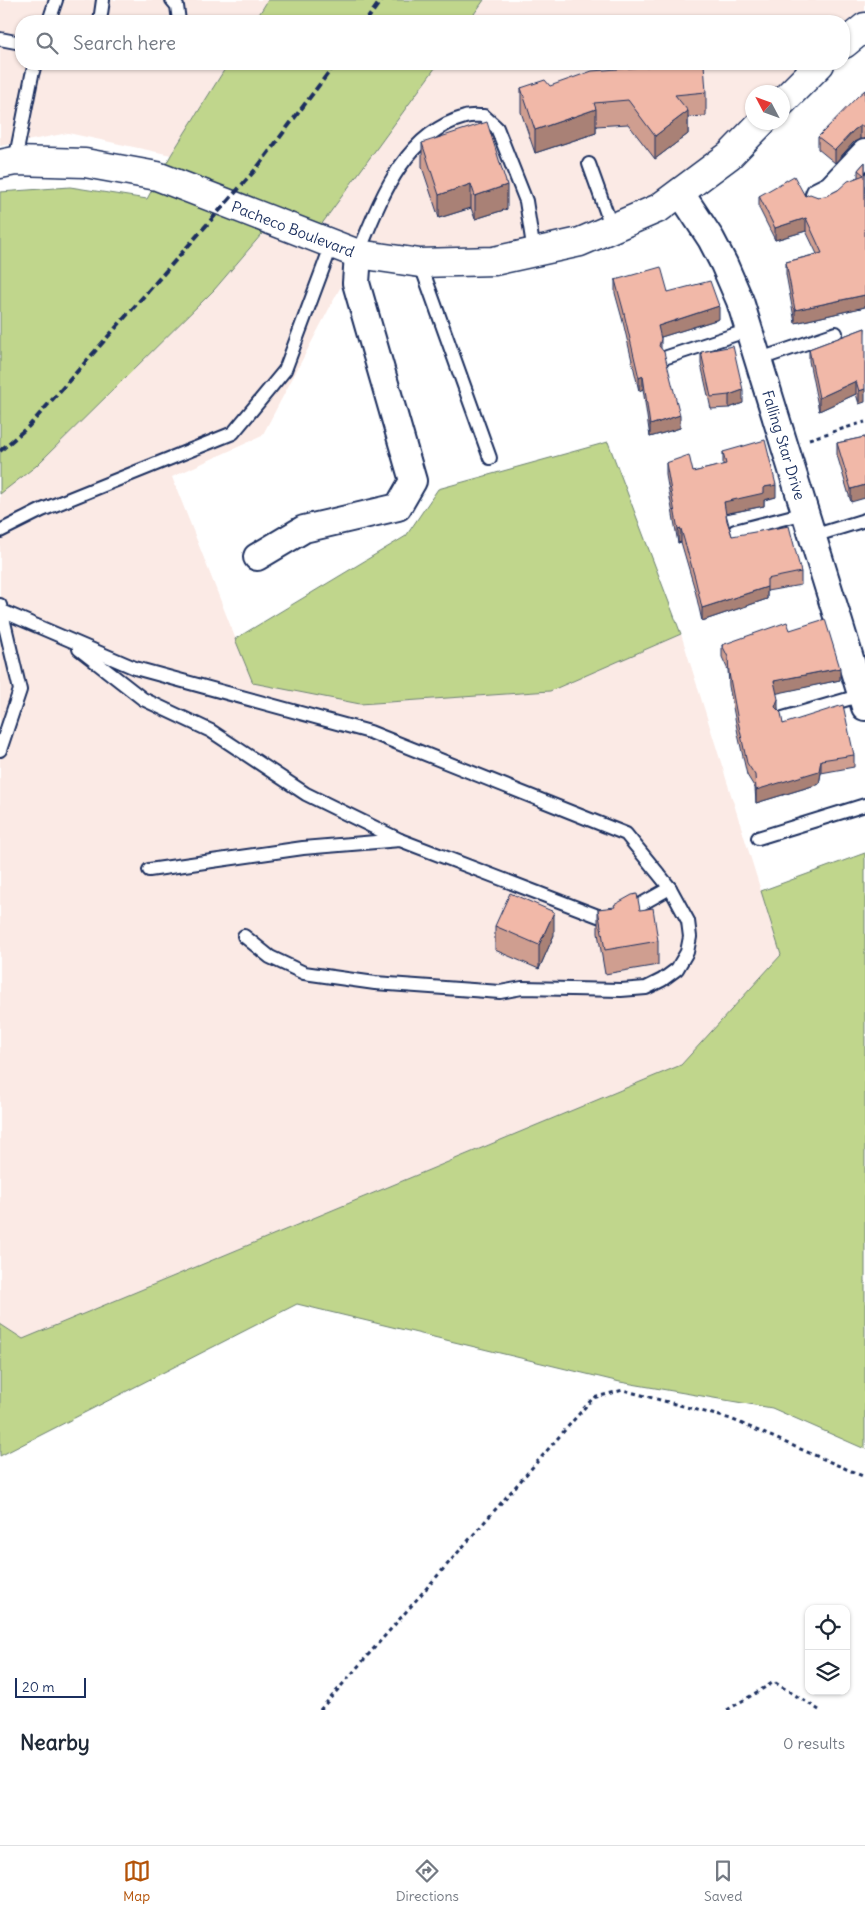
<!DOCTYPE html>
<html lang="en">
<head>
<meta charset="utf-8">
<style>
	:root { --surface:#fff; --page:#f2f2f3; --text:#1f2937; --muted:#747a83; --line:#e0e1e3; --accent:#b45309 }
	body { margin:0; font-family:Delius,sans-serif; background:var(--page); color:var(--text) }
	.controls { position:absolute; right:15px; bottom:15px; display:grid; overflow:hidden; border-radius:10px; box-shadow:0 1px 4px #0004 }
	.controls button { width:45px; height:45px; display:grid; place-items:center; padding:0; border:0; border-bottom:1px solid var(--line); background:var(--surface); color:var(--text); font:25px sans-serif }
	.compass { position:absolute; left:745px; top:85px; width:45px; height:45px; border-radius:50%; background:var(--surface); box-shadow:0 1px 4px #0004; rotate:311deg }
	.scale { position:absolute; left:15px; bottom:12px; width:71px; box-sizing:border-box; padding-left:5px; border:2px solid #1b2f5e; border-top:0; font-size:14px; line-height:18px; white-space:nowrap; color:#1b2f5e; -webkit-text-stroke:4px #fff; paint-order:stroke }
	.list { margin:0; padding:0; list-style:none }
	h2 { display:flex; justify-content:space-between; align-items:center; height:65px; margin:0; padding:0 20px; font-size:21px }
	h2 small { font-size:16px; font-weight:400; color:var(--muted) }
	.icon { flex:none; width:28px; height:28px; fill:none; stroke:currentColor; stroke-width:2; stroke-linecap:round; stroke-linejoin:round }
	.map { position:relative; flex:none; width:865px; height:1710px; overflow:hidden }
	.search { position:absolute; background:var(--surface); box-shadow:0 1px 4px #0004; left:15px; right:15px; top:15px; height:55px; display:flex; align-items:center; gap:12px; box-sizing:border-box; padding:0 18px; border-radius:20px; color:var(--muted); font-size:19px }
	.sheet { height:135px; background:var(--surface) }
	nav { display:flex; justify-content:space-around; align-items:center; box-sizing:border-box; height:70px; border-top:1px solid var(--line); background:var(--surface); font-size:14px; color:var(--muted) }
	nav a { display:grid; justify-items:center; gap:2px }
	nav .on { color:var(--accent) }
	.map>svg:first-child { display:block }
	.built { fill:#fbeae5 }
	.green { fill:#c0d68c; stroke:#6e8275 }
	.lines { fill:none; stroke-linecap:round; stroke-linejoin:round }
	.service-casing { stroke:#1b2f5e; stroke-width:16 }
	.minor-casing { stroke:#1b2f5e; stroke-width:30 }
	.secondary-casing { stroke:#1b2f5e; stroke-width:31 }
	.path { stroke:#1b2f5e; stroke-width:3; stroke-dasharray:4 4; stroke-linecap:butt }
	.service { stroke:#fff; stroke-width:12 }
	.minor { stroke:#fff; stroke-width:26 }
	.secondary { stroke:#fff; stroke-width:28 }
	.rail { stroke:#1b2f5e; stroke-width:4; stroke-dasharray:8 4; stroke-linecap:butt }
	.wall { fill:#cf9e90; stroke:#1b2f5e }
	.shaded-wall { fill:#a98176; stroke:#1b2f5e }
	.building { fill:#f1b8a8; stroke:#1b2f5e }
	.labels { text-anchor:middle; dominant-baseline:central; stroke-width:4; stroke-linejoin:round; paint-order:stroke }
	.street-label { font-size:15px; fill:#1b2f5e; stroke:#fff }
</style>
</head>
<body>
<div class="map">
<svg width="865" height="1710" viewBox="0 0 865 1710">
	<rect width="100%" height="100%" fill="#fff"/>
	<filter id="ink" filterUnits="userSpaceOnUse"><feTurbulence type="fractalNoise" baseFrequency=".02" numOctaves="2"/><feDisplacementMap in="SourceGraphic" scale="10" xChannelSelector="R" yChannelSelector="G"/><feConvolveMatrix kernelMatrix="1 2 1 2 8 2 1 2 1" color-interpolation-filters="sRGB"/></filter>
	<g filter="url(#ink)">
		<g class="built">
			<polygon points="0,0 268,0 255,21 21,21 21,64 228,64 171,155 68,133 0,146"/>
			<polygon points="484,0 865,0 865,27 844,44 844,21 469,21"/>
			<polygon points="438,64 820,64 782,92 752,92 752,122 659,208 494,261 358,254 262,436 172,477 253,683 550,691 681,634 781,955 681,1065 23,1339 0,1325 0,494 36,466 214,290 274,221 313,236"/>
		</g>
		<g class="green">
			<polygon points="268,0 484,0 469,21 255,21"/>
			<polygon points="228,64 438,64 313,236 273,221 214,290 36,466 0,494 0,192 70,187 147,199 171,155"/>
			<polygon points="608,442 681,634 550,691 360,704 253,683 235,639 406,536 438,489"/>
			<polygon points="865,853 865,1449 772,1408 620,1382 297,1304 0,1456 0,1324 23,1339 681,1065 781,955 761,891"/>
		</g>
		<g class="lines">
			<defs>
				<g id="service">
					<polyline points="172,0 177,6 179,21"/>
					<polyline points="49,21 56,0"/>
					<polyline points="100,21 103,0"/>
					<polyline points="0,39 21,43"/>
					<polyline points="15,161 32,75 35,64"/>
					<polyline points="589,164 612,228"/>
					<path d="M358 254C380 201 403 134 465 117 471 115 478 116 484 116L497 128 526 201 534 252"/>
					<polyline points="420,263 490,458"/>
					<polyline points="667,357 749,330"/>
					<polyline points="757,360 836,333"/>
					<polyline points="0,531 42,510 233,433 285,370 332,244"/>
					<polyline points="735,531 805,513"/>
					<polyline points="813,536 865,520"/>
					<polyline points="2,611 135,668 370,732 626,834 670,888 611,921 400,840 303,848 149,870"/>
					<polyline points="79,649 143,699 211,731 306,794 400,840"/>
					<polyline points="783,718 862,695"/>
					<polyline points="0,750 20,690 0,605"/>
					<polyline points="758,838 865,805"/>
					<polyline points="244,936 270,957 304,973 375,983 500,992 522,988 621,990 646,988 662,980 677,969 687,952 690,937 688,921 670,888"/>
				</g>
				<g id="minor">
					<polyline points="680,192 711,239 724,264 740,301 865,707"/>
					<polyline points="819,195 831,189 865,153"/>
					<polyline points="257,557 304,529 398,507 413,481 356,283 358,254"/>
				</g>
				<g id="secondary">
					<polyline points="844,44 865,27"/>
					<polyline points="782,102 820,64"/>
					<polyline points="0,164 15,161 85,163 157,176 358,254 420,263 494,261 580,242 659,208 730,155 762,122"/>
				</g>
			</defs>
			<use href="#service" class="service-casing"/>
			<use href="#minor" class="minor-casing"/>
			<use href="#secondary" class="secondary-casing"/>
			<g class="path">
				<polyline points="809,439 865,422"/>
				<polyline points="320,1710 593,1398 623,1390 731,1419 865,1477"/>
				<polyline points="727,1710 774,1682 819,1710"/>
			</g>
			<use href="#service" class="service"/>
			<use href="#minor" class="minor"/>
			<use href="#secondary" class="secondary"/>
			<g class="rail">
				<polyline points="366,21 381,0"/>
				<polyline points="0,451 29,426 256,169 335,64"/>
			</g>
		</g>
		<g class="wall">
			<polygon points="521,88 706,92 706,116 688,117 688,134 655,159 628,124 596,126 596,133 535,153 521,112"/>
			<polygon points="865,90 865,139 860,139 854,142 835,163 818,149 818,137"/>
			<polygon points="422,143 507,209 475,219 471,208 439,218 422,167"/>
			<polygon points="865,162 865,307 795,323 786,274 786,262 817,254 806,231 775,240 759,208 759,196 805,196 818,197 826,196 838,190 858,177 858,170"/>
			<polygon points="615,280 668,292 719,319 661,337 661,349 680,428 650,437 643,389 639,391 623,322 615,293"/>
			<polygon points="865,328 859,404 856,394 819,411 809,361 809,349"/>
			<polygon points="701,352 743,403 729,408 711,409 701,364"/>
			<polygon points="865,437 851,502 837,455 837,443"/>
			<polygon points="723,452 776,497 764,500 764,506 726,514 732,536 801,572 801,585 767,591 767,599 702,621 695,590 681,542 678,543 666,475 666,463 693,472 723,465"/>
			<polygon points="790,630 840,680 776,693 778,710 783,724 854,755 854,767 821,773 819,784 756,803 755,788 747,775 738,734 729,686 728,670 722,657 722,645"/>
			<polygon points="598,909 640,910 658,941 658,965 605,974 598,933"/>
			<polygon points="495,926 554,935 539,969 495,950"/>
		</g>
		<g class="shaded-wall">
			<polygon points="596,109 596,133 535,153 535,130"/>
			<polygon points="688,111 688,134 655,159 655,136"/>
			<polygon points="860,126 860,139 854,142 835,163 835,150 854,130"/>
			<polygon points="471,184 471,208 439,218 439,195"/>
			<polygon points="507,185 507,209 475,219 475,196"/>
			<polygon points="806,218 806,231 775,240 775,228"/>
			<polygon points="865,295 865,307 795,323 795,310"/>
			<polygon points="719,306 719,319 658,338 658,326"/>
			<polygon points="643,376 643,389 639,391 639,378"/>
			<polygon points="856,381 856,394 819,411 819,398"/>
			<polygon points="865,389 865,402 859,404 859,391"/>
			<polygon points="743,390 743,403 729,408 729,395"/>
			<polygon points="680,415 680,428 650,437 650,425"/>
			<polygon points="776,485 776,497 764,500 764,506 724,514 724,502 764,487"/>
			<polygon points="865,485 865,498 851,502 851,489"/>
			<polygon points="681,529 681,542 678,543 678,530"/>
			<polygon points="767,587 767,599 702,621 702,608"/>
			<polygon points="840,668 840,680 774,694 774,681"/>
			<polygon points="778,699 778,712 775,707"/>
			<polygon points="821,760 821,773 819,784 756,803 756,790"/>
			<polygon points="554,912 554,935 539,969 539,945"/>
		</g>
		<g class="building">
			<polygon points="681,64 704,64 706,92 675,95 688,111 655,136 628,100 594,103 596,109 535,130 521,88 545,80 550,86 592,71"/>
			<polygon points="865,90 865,126 860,126 854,130 835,150 818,137 858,96"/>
			<polygon points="487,122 507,185 475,196 471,184 439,195 422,143"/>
			<polygon points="865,162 865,295 795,310 786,262 822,253 806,218 775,228 759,196 794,176 805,196 810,194 818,197 826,196 838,190 848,181 864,175 858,170"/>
			<polygon points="661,267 668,292 710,281 719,306 658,326 661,339 659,346 664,352 680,415 650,425 643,376 639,378 623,309 615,280"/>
			<polygon points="865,328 865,389 859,391 856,381 819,398 809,349"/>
			<polygon points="733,346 743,390 729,395 711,397 701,352"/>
			<polygon points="865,437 865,485 851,489 837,443"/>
			<polygon points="765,440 776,485 764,487 764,493 724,502 727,521 732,536 789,526 801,572 767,579 767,587 702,608 695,578 681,529 678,530 666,463 689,455 693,472 726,464 723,452"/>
			<polygon points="825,619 840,668 774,681 778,699 775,707 781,713 783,724 843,705 854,755 821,760 819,771 756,790 755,775 747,763 738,721 729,673 728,657 722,645 787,622 790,630"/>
			<polygon points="510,893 554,912 539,945 495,926"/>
			<polygon points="637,894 640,910 653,908 658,941 605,950 598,909 615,907 614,905 632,895"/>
		</g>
	</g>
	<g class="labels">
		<g class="street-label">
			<text transform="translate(293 229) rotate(21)">Pacheco Boulevard</text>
			<text transform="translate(784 445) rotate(73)">Falling Star Drive</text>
		</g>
	</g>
</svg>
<div class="controls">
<button><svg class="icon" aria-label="locate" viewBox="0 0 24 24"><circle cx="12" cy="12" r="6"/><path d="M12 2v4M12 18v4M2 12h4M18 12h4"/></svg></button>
<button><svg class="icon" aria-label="layers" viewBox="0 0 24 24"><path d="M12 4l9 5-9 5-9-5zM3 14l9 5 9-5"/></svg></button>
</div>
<svg class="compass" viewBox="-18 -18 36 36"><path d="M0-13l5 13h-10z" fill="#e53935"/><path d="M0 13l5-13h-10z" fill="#747a83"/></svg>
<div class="scale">20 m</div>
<div class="search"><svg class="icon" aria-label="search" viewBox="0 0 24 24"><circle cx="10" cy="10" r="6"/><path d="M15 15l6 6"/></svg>Search here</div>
</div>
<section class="sheet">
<h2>Nearby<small>0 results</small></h2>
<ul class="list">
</ul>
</section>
<nav>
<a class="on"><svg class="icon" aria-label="map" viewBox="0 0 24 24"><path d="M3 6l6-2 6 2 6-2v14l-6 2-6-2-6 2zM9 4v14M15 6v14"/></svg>Map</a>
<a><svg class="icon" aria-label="directions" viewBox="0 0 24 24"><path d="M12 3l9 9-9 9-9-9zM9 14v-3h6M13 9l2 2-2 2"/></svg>Directions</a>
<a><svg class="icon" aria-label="saved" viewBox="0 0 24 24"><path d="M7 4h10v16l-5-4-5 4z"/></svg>Saved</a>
</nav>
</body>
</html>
